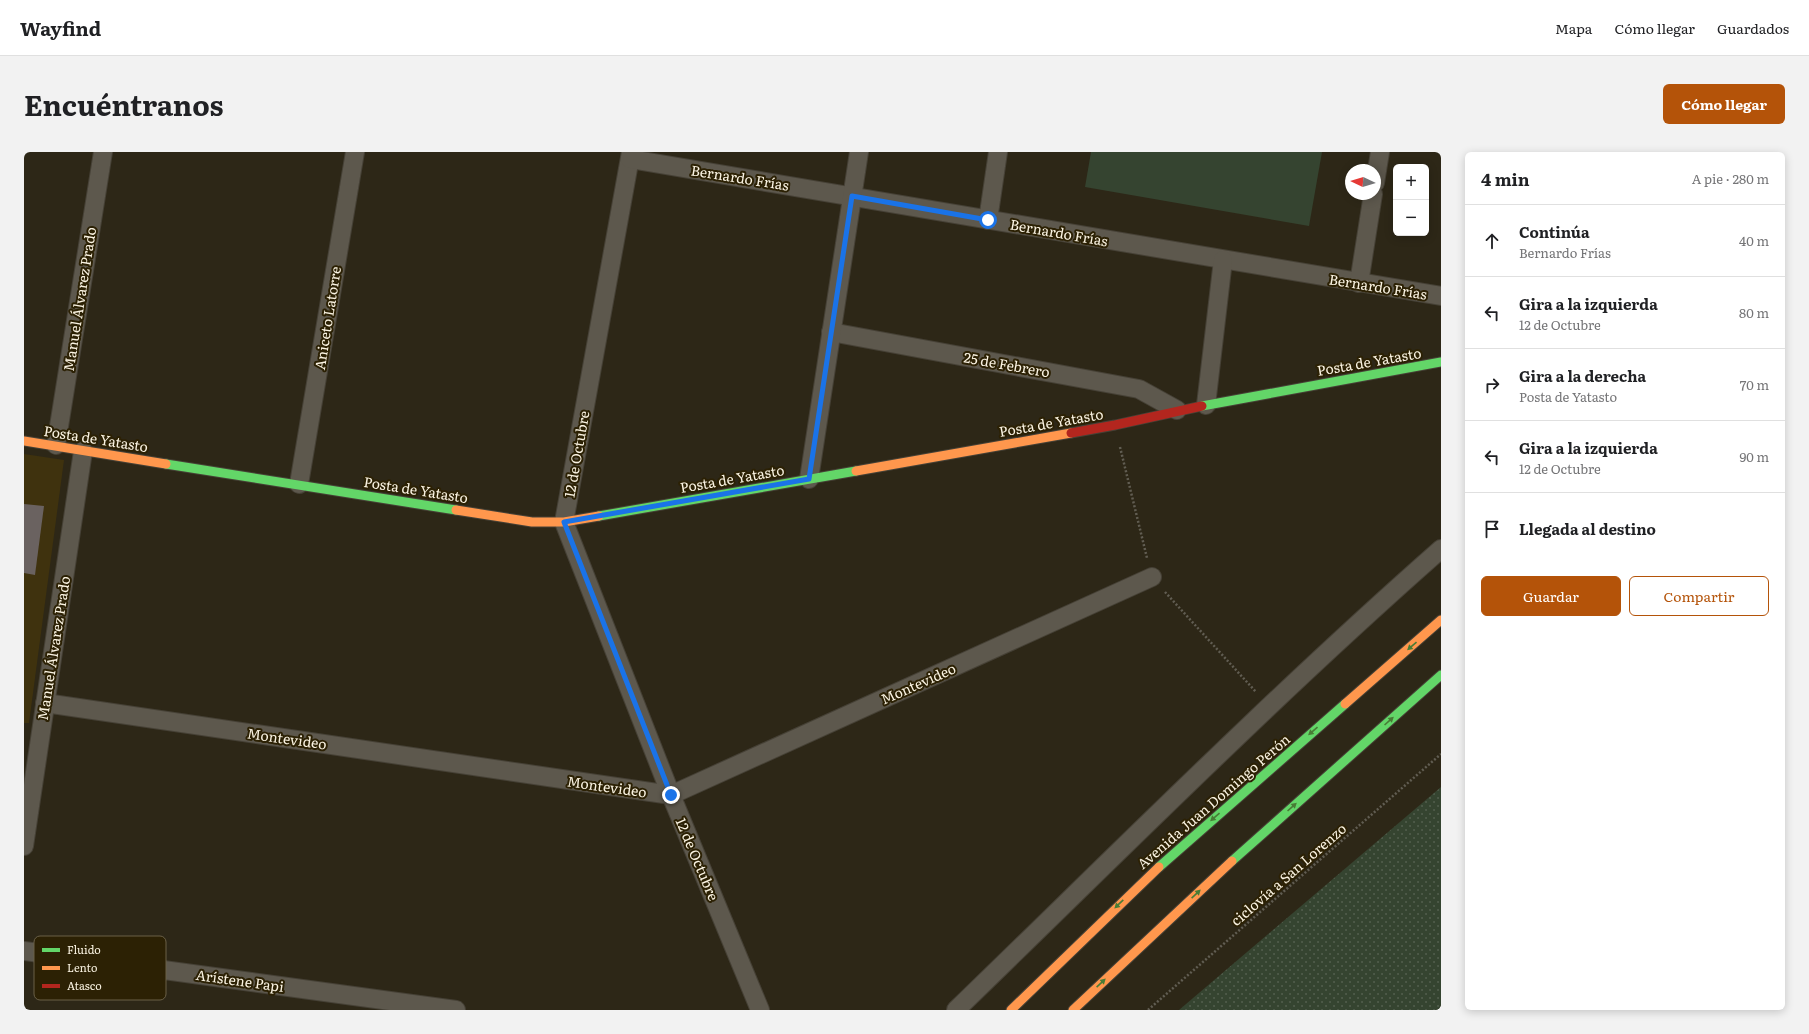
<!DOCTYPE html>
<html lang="es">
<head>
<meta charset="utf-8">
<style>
	:root { --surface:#fff; --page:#f2f2f2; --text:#202124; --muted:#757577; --line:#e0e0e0; --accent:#b45309 }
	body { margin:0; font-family:Literata,serif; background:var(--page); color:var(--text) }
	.controls { position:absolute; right:12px; top:12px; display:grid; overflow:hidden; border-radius:6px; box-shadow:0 2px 10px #0003 }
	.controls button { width:36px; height:36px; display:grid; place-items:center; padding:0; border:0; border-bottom:1px solid var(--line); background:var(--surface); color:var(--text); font:20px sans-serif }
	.compass { position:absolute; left:1321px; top:12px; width:36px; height:36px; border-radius:50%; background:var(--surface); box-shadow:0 2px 10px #0003; rotate:274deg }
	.stop { position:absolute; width:12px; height:12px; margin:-9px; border:3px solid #1a73e8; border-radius:50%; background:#fff }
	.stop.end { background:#1a73e8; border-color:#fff; box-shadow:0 1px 4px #0008 }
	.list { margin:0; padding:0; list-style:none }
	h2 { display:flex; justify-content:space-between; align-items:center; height:52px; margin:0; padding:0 16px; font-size:17px }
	h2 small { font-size:13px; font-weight:400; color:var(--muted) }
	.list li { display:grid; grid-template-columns:26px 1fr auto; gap:12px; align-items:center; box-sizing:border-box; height:72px; padding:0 16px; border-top:1px solid var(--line) }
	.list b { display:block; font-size:15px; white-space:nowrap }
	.list p { margin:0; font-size:13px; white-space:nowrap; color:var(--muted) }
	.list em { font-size:13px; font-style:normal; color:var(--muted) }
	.actions { display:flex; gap:8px; padding:12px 16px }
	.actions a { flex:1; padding:9px 0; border:1px solid var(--accent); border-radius:6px; text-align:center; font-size:14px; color:var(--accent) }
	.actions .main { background:var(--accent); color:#fff }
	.icon { flex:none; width:22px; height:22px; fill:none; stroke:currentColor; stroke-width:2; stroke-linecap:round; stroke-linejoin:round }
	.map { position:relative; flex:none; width:1417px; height:858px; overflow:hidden; border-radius:6px }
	header { display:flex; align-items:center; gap:24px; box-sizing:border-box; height:56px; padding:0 20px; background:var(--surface); border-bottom:1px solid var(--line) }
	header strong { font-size:19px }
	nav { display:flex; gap:22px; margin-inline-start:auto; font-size:14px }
	.intro { display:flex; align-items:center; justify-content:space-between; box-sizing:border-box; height:96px; padding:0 24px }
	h1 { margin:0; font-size:28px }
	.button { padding:10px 18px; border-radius:6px; background:var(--accent); color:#fff; font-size:14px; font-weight:700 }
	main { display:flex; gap:24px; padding:0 24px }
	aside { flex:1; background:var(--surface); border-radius:6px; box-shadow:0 2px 10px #0003 }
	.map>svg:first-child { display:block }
	.built { fill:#3f320e }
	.grass { fill:url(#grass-dots) }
	.green { fill:#354430 }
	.building { fill:#6a6260 }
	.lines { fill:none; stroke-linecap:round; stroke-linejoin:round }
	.street-casing { stroke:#464136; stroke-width:20 }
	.fast-casing { stroke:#464136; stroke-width:11 }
	.slow-casing { stroke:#464136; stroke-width:11 }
	.jam-casing { stroke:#464136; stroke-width:11 }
	.path { stroke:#615d52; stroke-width:2.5; stroke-dasharray:2 2; stroke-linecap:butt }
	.street { stroke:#5d584d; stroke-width:18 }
	.fast { stroke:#63d668; stroke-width:9 }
	.slow { stroke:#ff974d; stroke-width:9 }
	.jam { stroke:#b3261e; stroke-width:9 }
	.oneway { fill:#487c36 }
	.route { stroke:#1a73e8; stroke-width:5 }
	.labels { text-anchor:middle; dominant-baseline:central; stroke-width:4; stroke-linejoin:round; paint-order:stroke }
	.street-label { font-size:14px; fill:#faf3e2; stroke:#2c2104 }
	.key { fill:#2c2104; stroke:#6a6047; stroke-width:1 }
	.key-label { font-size:11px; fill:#faf3e2 }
</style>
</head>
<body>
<header>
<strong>Wayfind</strong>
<nav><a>Mapa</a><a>Cómo llegar</a><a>Guardados</a></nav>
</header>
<div class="intro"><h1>Encuéntranos</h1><a class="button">Cómo llegar</a></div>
<main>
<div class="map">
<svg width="1417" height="858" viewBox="0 0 1417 858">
	<defs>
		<pattern id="grass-dots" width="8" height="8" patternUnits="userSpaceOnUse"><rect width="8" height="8" fill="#354430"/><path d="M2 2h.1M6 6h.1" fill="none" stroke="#535f4e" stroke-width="1.8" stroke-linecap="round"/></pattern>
	</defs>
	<rect width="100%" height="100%" fill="#2d2717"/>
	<polygon class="built" points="0,302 40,308 5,571 0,571"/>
	<polygon class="grass" points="1417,635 1417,858 1155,858"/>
	<polygon class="green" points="1067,0 1298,0 1285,74 1061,35"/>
	<polygon class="building" points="0,352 20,354 11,423 0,421"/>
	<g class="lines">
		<defs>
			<g id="street">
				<polyline points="607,0 540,370 647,643 736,858"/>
				<polyline points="606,7 1417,144"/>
				<polyline points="1351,31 1356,0"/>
				<polyline points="964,68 974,0"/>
				<polyline points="1335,131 1349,42"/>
				<polyline points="807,180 1115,237 1153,258"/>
				<polyline points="1182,253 1199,108"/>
				<polyline points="32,293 79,0"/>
				<polyline points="785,327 835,0"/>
				<polyline points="275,332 331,0"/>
				<polyline points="21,551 647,643 1128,425"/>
				<polyline points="0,694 59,299"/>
				<polyline points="0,799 432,858"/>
				<path d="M932 858C1092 703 1250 544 1417 397"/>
			</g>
			<g id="fast">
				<polyline points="1178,254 1417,210"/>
				<polyline points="142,312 432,358"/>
				<polyline points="575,364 832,319"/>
				<polyline points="1208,709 1417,523"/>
				<polyline points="1135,715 1321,552"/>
			</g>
			<g id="slow">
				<polyline points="0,289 142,312"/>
				<polyline points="832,319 1047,281"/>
				<polyline points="432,358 508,370 540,370 575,364"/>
				<polyline points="1321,552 1417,468"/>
				<polyline points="987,858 1135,715"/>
				<polyline points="1049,858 1208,709"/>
			</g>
			<polyline id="jam" points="1047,281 1091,273 1178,254"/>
		</defs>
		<use href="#street" class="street-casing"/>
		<use href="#fast" class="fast-casing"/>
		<use href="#slow" class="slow-casing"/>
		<use href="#jam" class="jam-casing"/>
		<g class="path">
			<polyline points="1096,295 1123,406"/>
			<polyline points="1141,440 1232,540"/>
			<polyline points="1124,858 1417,602"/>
		</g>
		<use href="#street" class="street"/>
		<use href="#fast" class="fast"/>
		<use href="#slow" class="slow"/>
		<use href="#jam" class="jam"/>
	</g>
	<defs><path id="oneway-solid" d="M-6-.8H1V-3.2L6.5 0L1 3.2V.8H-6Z"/></defs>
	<g class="oneway">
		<use href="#oneway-solid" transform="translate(1388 494) rotate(139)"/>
		<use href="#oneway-solid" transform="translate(1365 569) rotate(-42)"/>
		<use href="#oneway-solid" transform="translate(1289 579) rotate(139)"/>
		<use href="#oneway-solid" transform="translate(1268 655) rotate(-42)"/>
		<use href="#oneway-solid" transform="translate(1191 665) rotate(139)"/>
		<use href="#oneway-solid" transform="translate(1172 742) rotate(-43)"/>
		<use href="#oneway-solid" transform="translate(1095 752) rotate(136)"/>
		<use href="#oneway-solid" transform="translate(1077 831) rotate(-43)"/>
	</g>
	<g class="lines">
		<polyline class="route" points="647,643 540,370 785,327 828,44 964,68"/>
	</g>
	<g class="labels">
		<g class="street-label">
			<text transform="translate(716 25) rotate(9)">Bernardo Frías</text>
			<text transform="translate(1035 80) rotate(10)">Bernardo Frías</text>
			<text transform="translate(1354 134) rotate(9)">Bernardo Frías</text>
			<text transform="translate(55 147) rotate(-81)">Manuel Álvarez Prado</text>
			<text transform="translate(303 166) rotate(-81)">Aniceto Latorre</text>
			<text transform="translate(1345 209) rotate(-10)">Posta de Yatasto</text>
			<text transform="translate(983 212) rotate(10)">25 de Febrero</text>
			<text transform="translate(1027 270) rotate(-10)">Posta de Yatasto</text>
			<text transform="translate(72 286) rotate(9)">Posta de Yatasto</text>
			<text transform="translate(552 302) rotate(-80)">12 de Octubre</text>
			<text transform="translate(708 326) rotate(-10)">Posta de Yatasto</text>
			<text transform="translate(392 337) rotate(9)">Posta de Yatasto</text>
			<text transform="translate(29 496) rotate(-81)">Manuel Álvarez Prado</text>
			<text transform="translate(894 531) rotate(-24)">Montevideo</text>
			<text transform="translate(263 586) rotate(8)">Montevideo</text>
			<text transform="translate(583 634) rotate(8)">Montevideo</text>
			<text transform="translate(1189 649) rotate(-41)">Avenida Juan Domingo Perón</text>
			<text transform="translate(674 707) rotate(67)">12 de Octubre</text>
			<text transform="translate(1264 722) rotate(-41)">ciclovía a San Lorenzo</text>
			<text transform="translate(216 828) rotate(8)">Arístene Papi</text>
		</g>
	</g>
	<rect x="10" y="784" width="132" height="64" rx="6" class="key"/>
	<rect x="18" y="796" width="18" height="4" fill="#63d668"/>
	<rect x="18" y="814" width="18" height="4" fill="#ff974d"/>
	<rect x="18" y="832" width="18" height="4" fill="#b3261e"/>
	<g class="key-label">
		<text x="43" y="802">Fluido</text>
		<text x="43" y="820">Lento</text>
		<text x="43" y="838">Atasco</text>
	</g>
</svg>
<div class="controls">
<button>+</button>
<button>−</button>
</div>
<svg class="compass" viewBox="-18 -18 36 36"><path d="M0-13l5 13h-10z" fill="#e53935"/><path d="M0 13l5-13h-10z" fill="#757577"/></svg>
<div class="stop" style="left:964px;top:68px"></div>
<div class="stop end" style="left:647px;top:643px"></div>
</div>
<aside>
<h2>4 min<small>A pie · 280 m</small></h2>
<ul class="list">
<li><svg class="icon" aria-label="ahead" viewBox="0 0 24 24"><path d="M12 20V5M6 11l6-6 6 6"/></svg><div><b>Continúa</b><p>Bernardo Frías</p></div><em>40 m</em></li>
<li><svg class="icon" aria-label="left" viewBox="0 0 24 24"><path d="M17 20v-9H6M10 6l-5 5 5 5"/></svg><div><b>Gira a la izquierda</b><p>12 de Octubre</p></div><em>80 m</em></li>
<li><svg class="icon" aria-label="right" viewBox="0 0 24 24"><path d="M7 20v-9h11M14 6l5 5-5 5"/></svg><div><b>Gira a la derecha</b><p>Posta de Yatasto</p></div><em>70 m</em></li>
<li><svg class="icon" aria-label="left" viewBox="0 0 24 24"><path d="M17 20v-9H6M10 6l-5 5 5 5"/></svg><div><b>Gira a la izquierda</b><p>12 de Octubre</p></div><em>90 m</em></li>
<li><svg class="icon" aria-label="arrive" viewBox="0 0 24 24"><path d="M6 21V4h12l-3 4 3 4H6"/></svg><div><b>Llegada al destino</b></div></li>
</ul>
<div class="actions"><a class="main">Guardar</a><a>Compartir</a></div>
</aside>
</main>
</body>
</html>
